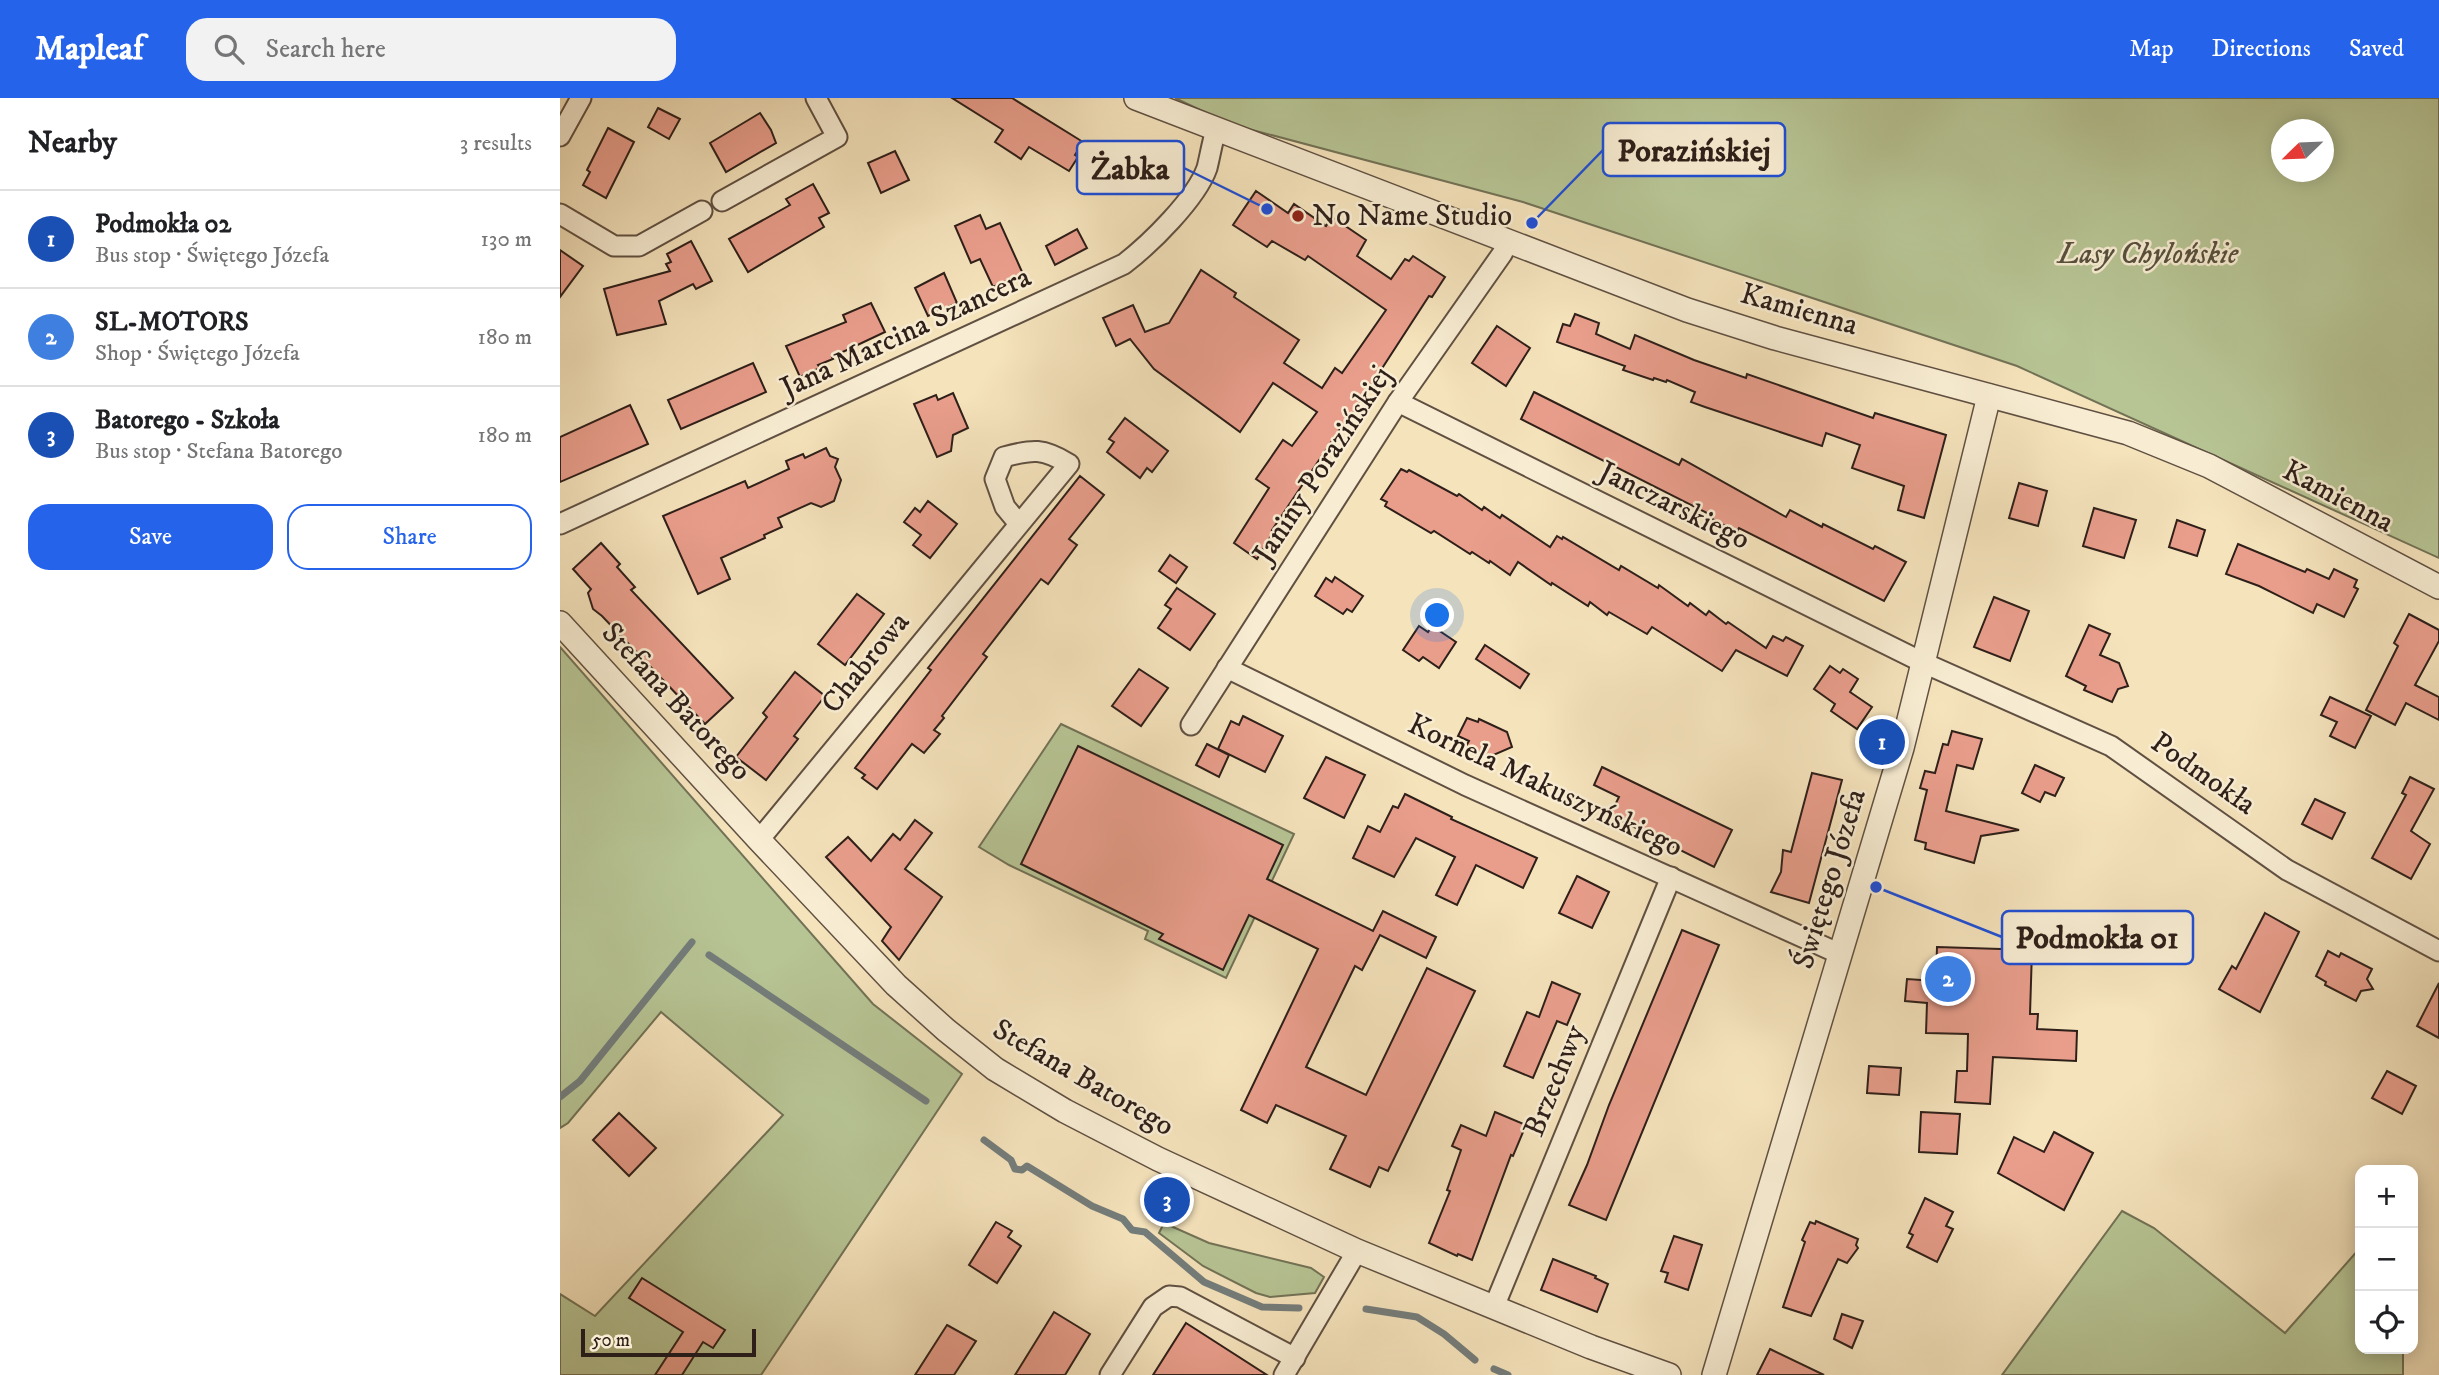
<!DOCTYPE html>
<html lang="en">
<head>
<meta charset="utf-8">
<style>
	:root { --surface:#fff; --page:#f2f2f2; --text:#202124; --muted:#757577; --line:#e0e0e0; --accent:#2563eb }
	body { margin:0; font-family:"IM FELL DW Pica",serif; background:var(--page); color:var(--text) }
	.controls { position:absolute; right:21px; bottom:21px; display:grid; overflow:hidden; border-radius:14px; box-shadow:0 4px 18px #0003 }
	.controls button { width:63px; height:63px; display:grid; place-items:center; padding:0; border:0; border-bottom:2px solid var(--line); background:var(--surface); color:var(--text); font:35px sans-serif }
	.compass { position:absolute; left:1711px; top:21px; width:63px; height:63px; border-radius:50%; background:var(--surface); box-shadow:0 4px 18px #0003; rotate:247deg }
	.scale { position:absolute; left:21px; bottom:18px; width:175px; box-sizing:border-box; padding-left:7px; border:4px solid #2e1f19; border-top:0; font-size:19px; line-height:24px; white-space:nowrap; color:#2e1f19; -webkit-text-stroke:5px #f8edd3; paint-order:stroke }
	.you { position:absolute; left:878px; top:518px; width:24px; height:24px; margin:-18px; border:5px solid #fff; border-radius:50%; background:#1a73e8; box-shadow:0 0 0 10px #1a73e833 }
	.badge { display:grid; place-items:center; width:46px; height:46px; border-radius:50%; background:var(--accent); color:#fff; font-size:23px; font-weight:700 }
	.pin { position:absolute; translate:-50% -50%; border:4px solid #fff; box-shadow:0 2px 7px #0006 }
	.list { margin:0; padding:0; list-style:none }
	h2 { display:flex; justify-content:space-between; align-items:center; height:91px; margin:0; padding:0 28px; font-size:30px }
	h2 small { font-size:23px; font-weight:400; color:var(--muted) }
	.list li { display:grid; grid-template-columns:46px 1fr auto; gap:21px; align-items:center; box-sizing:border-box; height:98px; padding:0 28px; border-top:2px solid var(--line) }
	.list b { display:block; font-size:26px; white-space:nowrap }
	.list p { margin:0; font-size:23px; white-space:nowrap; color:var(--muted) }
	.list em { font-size:23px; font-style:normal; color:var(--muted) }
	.actions { display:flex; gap:14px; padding:21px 28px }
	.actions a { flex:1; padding:16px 0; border:2px solid var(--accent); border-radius:21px; text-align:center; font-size:24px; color:var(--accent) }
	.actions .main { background:var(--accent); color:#fff }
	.icon { flex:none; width:38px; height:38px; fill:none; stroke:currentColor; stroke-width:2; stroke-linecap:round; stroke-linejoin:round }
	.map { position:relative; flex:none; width:1879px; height:1277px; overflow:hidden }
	header { display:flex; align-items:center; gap:42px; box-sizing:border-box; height:98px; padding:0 35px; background:var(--accent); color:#fff }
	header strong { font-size:33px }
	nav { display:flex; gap:38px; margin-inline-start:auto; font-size:24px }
	.search { width:490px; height:63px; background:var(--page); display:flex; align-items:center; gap:18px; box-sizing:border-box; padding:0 24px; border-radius:21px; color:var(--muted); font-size:26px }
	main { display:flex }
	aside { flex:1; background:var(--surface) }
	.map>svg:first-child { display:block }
	.green { fill:#b7c494; stroke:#727256; stroke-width:2; fill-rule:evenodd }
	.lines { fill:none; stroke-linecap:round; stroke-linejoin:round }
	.stream { stroke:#747d7b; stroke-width:7 }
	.building { fill:#e99e8c; stroke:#2e1f19; stroke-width:2 }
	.minor-casing { stroke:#605042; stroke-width:23 }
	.tertiary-casing { stroke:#605042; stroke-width:26 }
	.minor { stroke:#f8edd3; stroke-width:19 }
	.tertiary { stroke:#f8edd3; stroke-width:23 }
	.poi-dot { fill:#8f2418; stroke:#f8edd3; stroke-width:2.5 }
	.labels { text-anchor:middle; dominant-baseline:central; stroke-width:5; stroke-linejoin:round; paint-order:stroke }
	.poi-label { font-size:30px; fill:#2e1f19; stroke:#f8edd3; text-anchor:start }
	.park-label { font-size:30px; font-style:italic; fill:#57513e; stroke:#f8edd3 }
	.street-label { font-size:30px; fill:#2e1f19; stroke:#f8edd3 }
	.leader { fill:none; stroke:#1d4ed8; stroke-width:2.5 }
	.callout-dot { fill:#1d4ed8; stroke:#f8edd3; stroke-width:2.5 }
	.callout { fill:#f8edd3; stroke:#1d4ed8; stroke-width:2.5 }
	.callout-label { font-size:32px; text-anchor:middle; font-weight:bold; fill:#2e1f19 }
</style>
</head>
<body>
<header>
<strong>Mapleaf</strong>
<div class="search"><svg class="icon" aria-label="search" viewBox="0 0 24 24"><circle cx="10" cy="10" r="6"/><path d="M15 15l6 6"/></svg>Search here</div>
<nav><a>Map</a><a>Directions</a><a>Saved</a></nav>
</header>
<main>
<aside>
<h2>Nearby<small>3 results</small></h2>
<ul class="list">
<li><span class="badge" style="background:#1a4fb4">1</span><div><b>Podmokła 02</b><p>Bus stop · Świętego Józefa</p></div><em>130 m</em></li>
<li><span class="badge" style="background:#3f7fe0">2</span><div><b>SL-MOTORS</b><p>Shop · Świętego Józefa</p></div><em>180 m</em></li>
<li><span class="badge" style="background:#1a4fb4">3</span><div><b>Batorego - Szkoła</b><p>Bus stop · Stefana Batorego</p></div><em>180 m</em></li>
</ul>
<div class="actions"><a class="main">Save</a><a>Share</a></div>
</aside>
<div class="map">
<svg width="1879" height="1277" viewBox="0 0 1879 1277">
	<rect width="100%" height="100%" fill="#f5e3bc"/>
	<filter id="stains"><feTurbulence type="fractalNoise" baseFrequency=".00286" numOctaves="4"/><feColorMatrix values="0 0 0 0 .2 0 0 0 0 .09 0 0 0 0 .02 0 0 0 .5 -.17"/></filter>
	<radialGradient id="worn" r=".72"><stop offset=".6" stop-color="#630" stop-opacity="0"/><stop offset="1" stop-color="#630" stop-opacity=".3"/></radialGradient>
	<g class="green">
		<path d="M615 0H1879V460L1457 268 963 104 670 26ZM1722 32H1764V74H1722Z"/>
		<polygon points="0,549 313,906 402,976 201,1277 0,1277 0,1196 35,1218 223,1017 101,914 8,1025 0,1030"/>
		<polygon points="501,626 734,736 666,880 585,841 588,833 449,767 419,749"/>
		<polygon points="1562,1113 1594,1130 1725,1235 1800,1150 1800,1251 1843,1251 1843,1277 1442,1277"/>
		<polygon points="604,1125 649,1145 751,1170 764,1179 755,1195 710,1199 696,1195 643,1168 599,1135"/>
	</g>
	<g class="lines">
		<g class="stream">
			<polyline points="149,857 366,1003"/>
			<polyline points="0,999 20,983 132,844"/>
			<polyline points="424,1042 451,1062 455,1071 462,1072 467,1068 532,1108 563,1121 572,1132 585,1134 644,1184 702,1209 739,1210"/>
			<polyline points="806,1211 857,1219 884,1236 915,1262"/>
			<polyline points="934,1271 948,1277"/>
		</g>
	</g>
	<g class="building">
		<polygon points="392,0 452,0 523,44 515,57 518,59 509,73 469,49 461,61 435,44 443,32"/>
		<polygon points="98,10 120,21 109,41 88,29"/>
		<polygon points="200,15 211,32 216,45 166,74 150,45"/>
		<polygon points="48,30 74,44 46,100 23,87 30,74 27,72"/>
		<polygon points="335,53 349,82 321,95 308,65"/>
		<polygon points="253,86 269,115 259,120 264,129 188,174 169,141 230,107 226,101"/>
		<polygon points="696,93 728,115 734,106 766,128 772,119 806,142 797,158 831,181 845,161 849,163 853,158 885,179 872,199 869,198 784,329 782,328 712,432 714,433 697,461 674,445 709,390 696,381 723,342 732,348 757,314 713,285 680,334 594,271 570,241 556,248 543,220 573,207 585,234 609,225 641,172 676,195 674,199 739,242 724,265 762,290 775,270 782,275 826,212 748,158 745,162 712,143 707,149 673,127"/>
		<polygon points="420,117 426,131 440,125 463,176 433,189 420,161 411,165 395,128"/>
		<polygon points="517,131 527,150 495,167 486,148"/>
		<polygon points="131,143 152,183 136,191 133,186 99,203 106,226 57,237 44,191 110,173 106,166 111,164 107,156"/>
		<polygon points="0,152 23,168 0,199"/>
		<polygon points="384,175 397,205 368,218 355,190"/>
		<polygon points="311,205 325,234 272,259 273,261 258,267 260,270 240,279 226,248 286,224 283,217"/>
		<polygon points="1015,216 1039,225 1036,236 1070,251 1075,237 1134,262 1186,280 1187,276 1313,320 1315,315 1386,337 1364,420 1338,412 1344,388 1292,370 1300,347 1266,335 1262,348 1145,309 1131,304 1135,294 1107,282 1106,284 1094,280 1093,282 1063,272 1065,268 997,244 1003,226 1010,228"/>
		<polygon points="937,228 970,250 946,288 912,265"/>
		<polygon points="193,265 206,294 121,331 108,302"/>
		<polygon points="974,294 1119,367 1122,361 1226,419 1230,412 1262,429 1263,426 1313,451 1315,448 1346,464 1324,503 1179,430 1177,434 1152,421 1153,418 961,321"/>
		<polygon points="393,295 408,330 393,337 391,353 377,359 354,306 376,297 378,302"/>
		<polygon points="70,307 88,346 0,384 0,339"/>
		<polygon points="565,320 608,353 592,374 587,370 580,380 547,354 554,344 549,341"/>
		<polygon points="266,350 270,358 278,361 275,369 281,382 274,403 261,409 251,405 218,420 222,429 204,437 205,440 161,460 170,481 138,496 103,418 185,383 188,390 229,371 226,363 243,356 245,360"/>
		<polygon points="841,371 847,374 849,372 897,398 899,396 922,412 924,409 940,420 942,417 990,449 997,438 1002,441 1003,439 1059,472 1061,468 1098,490 1099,487 1128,508 1130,505 1146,517 1149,513 1166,526 1168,524 1206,550 1213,538 1223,543 1226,539 1243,548 1227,578 1176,552 1162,573 1092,529 1087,536 1049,514 1047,517 1030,504 1028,508 992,485 991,487 958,464 950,477 930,463 929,465 912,454 910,456 874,433 871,435 825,408 827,404 821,401"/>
		<polygon points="520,378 544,397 509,441 517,447 488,486 481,481 423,556 427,559 382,618 384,620 374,632 380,636 364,655 352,646 317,691 302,680 305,677 295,670 371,572 368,570"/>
		<polygon points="1459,385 1487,393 1478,428 1449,420"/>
		<polygon points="368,403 397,426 370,460 353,447 361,437 344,424 355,410 360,414"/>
		<polygon points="1534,410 1576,422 1564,460 1523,448"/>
		<polygon points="1617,422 1645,432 1637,458 1609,449"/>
		<polygon points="41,445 60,466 57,469 75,489 71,492 173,600 145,626 42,518 33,511 28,495 31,491 13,471"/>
		<polygon points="1678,446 1745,474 1747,471 1769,481 1774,471 1797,482 1794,489 1798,491 1784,519 1757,506 1753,515 1699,488 1666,476"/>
		<polygon points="610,457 627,469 616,485 599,473"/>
		<polygon points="775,479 803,498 792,514 787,511 783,516 755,498 766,480 772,484"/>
		<polygon points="617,490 655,516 630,552 598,530 611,511 605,507"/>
		<polygon points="297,496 324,516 285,567 258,546"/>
		<polygon points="1434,499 1469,513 1450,563 1414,549"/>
		<polygon points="1849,516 1879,532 1879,543 1855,587 1879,599 1879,622 1846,605 1835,627 1806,612 1838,548 1834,545"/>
		<polygon points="1529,527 1550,536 1540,557 1559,565 1568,588 1558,591 1552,604 1524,592 1526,588 1506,578"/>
		<polygon points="859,528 868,534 872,528 896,544 879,570 863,559 859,563 843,552"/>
		<polygon points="925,547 969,576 960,590 916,561"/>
		<polygon points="1270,568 1280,575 1283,571 1298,581 1290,594 1312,609 1297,631 1271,613 1275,606 1254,591"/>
		<polygon points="579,571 608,590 581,628 552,608"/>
		<polygon points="235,574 265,598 234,638 238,641 206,682 176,659 207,619 203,615"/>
		<polygon points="1770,599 1811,618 1795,650 1770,638 1777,624 1761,617"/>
		<polygon points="683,618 723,638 705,674 658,651 671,623 679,627"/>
		<polygon points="907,620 918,624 919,621 947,634 952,649 929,659 906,648 909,643 898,638"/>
		<polygon points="1392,633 1422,641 1413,671 1397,667 1386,713 1459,732 1421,738 1414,765 1365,751 1366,745 1355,742 1367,692 1360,690 1365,673 1375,675 1383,646 1388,647"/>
		<polygon points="647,646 669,657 659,679 636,667"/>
		<polygon points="518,648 723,747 707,781 813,833 823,813 876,839 866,860 820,837 802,872 795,868 746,969 806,997 867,870 915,893 828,1073 819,1069 810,1089 770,1071 786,1038 716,1007 707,1025 681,1012 758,851 689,817 663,872 599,841 603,836 461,766"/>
		<polygon points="766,659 805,677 784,720 744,700"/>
		<polygon points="1475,667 1504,680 1495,698 1485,694 1480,704 1462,695"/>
		<polygon points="1042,669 1172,732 1154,769 1050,717 1059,699 1034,687"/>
		<polygon points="1252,675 1282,682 1249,805 1211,794 1221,774 1223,752 1231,754"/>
		<polygon points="1850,679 1874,691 1851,733 1870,746 1851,781 1812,760 1846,697 1842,695"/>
		<polygon points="845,696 892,719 891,721 977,760 963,790 916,767 897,807 876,797 895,759 856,740 834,779 793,760 808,728 820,734 833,708 838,710"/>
		<polygon points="1755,701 1785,715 1772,741 1742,726"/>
		<polygon points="355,722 372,735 345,771 382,799 339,862 322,843 331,829 266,759 288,739 311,763 333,736 340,742"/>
		<polygon points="1017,778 1049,794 1032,830 999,815"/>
		<polygon points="1705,815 1739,834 1700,914 1659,891 1672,868 1676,871"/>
		<polygon points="1122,832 1159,847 1046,1122 1009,1107 1027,1067 1049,1007"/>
		<polygon points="1377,849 1472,852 1470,916 1478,916 1477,931 1517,933 1516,963 1433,959 1430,1006 1395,1004 1397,973 1407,973 1408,936 1366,935 1367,905 1345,903 1347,881 1376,883"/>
		<polygon points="1768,853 1779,859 1781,855 1812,871 1807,881 1813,891 1801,893 1796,903 1765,887 1766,884 1756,878"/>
		<polygon points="992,884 1020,896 1007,927 997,923 973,980 944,968 967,914 979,919"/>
		<polygon points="1879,885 1879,940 1857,928"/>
		<polygon points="1309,968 1341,970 1339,997 1307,995"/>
		<polygon points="1827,973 1856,988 1842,1016 1812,1000"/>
		<polygon points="935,1014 966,1027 953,1058 951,1057 912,1162 898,1156 897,1158 869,1145 890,1093 887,1092 901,1052 892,1048 901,1027 926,1038"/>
		<polygon points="1361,1014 1400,1016 1397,1056 1359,1054"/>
		<polygon points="59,1015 96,1050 69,1078 33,1042"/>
		<polygon points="1494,1034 1533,1055 1504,1112 1438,1075 1454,1039 1484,1054"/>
		<polygon points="1365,1100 1393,1114 1386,1128 1393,1131 1377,1164 1347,1149 1353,1137 1349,1135"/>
		<polygon points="1256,1123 1298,1141 1296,1147 1298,1150 1287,1165 1278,1161 1251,1218 1223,1209 1245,1144 1242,1142 1250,1124 1255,1126"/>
		<polygon points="436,1124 452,1133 448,1139 461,1148 437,1185 409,1167"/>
		<polygon points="1114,1138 1142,1147 1128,1192 1105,1184 1108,1175 1101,1173"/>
		<polygon points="993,1161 1036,1178 1035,1180 1048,1186 1037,1214 981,1192"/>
		<polygon points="82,1180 165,1232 153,1250 143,1244 122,1277 95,1277 123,1234 69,1200"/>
		<polygon points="494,1214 530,1236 505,1277 455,1277"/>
		<polygon points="1282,1216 1303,1223 1292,1250 1274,1241"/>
		<polygon points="626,1225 707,1277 593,1277"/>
		<polygon points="387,1227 416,1243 394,1277 355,1277"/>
		<polygon points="1210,1251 1264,1277 1197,1277"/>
	</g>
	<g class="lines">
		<defs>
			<g id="minor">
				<polyline points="0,38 21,0"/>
				<polyline points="162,103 277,39 256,0"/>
				<polyline points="0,116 54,148 79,148 142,113"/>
				<polyline points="838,304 1364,565 1551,648 1727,772 1879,853"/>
				<path d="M0 426 564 166C590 146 636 101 647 70 650 58 652 45 656 32"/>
				<polyline points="667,570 905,687 1280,856"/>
				<polyline points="631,627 838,304 942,156 948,144"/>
				<path d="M199 742 509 366C483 350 473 351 444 359L435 381 445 409 459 426"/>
				<polyline points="934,1209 1111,779"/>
				<polyline points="550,1277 593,1209 609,1198 620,1199 735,1260"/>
				<polyline points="724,1277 797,1153"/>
			</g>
			<g id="tertiary">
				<polyline points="576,0 1127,212 1215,240 1568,335 1649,368 1879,489"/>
				<polyline points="0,525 199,742 336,887 386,932 435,971 505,1013 598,1061 797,1153 1031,1249 1109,1277"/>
				<polyline points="1154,1277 1342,650 1429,298"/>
			</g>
		</defs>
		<use href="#minor" class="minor-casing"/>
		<use href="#tertiary" class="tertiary-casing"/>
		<use href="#minor" class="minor"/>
		<use href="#tertiary" class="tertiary"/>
	</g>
	<circle class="poi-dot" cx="738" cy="118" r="7"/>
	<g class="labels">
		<g class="poi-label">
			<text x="752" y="118">No Name Studio</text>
		</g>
		<g class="park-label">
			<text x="1588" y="156">Lasy Chylońskie</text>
		</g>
		<g class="street-label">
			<text transform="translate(1239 212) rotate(16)">Kamienna</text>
			<text transform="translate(346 235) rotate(-25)">Jana Marcina Szancera</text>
			<text transform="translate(763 367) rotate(-57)">Janiny Porazińskiej</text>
			<text transform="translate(1778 399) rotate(28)">Kamienna</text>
			<text transform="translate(1114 408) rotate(26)">Janczarskiego</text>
			<text transform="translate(306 565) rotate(-51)">Chabrowa</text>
			<text transform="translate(116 604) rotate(47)">Stefana Batorego</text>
			<text transform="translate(1643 676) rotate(35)">Podmokła</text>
			<text transform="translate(985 688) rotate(25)">Kornela Makuszyńskiego</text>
			<text transform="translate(1270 781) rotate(-73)">Świętego Józefa</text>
			<text transform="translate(523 980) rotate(30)">Stefana Batorego</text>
			<text transform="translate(995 983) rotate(-68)">Brzechwy</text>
		</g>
	</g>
	<path class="leader" d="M972 125L1043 52M707 111L624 70M1316 789L1442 839"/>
	<g class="callout-dot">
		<circle cx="972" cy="125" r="7"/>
		<circle cx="707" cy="111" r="7"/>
		<circle cx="1316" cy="789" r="7"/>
	</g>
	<g class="callout">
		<rect x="1043" y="25" width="182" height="53" rx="7"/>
		<rect x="517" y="43" width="107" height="53" rx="7"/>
		<rect x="1442" y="813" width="191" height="53" rx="7"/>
	</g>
	<g class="callout-label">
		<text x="1134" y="63">Porazińskiej</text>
		<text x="570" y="81">Żabka</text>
		<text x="1537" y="850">Podmokła 01</text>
	</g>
	<rect width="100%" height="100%" filter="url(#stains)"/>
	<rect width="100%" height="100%" fill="url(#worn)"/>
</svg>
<div class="controls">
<button>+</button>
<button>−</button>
<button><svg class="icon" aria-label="locate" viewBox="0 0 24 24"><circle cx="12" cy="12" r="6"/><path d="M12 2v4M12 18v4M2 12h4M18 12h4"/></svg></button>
</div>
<svg class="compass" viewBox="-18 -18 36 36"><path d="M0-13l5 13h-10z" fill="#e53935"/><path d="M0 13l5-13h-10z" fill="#757577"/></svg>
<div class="scale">50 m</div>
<div class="you"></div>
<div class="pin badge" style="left:1322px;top:644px;background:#1a4fb4">1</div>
<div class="pin badge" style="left:1388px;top:881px;background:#3f7fe0">2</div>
<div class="pin badge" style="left:607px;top:1102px;background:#1a4fb4">3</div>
</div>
</main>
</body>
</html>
